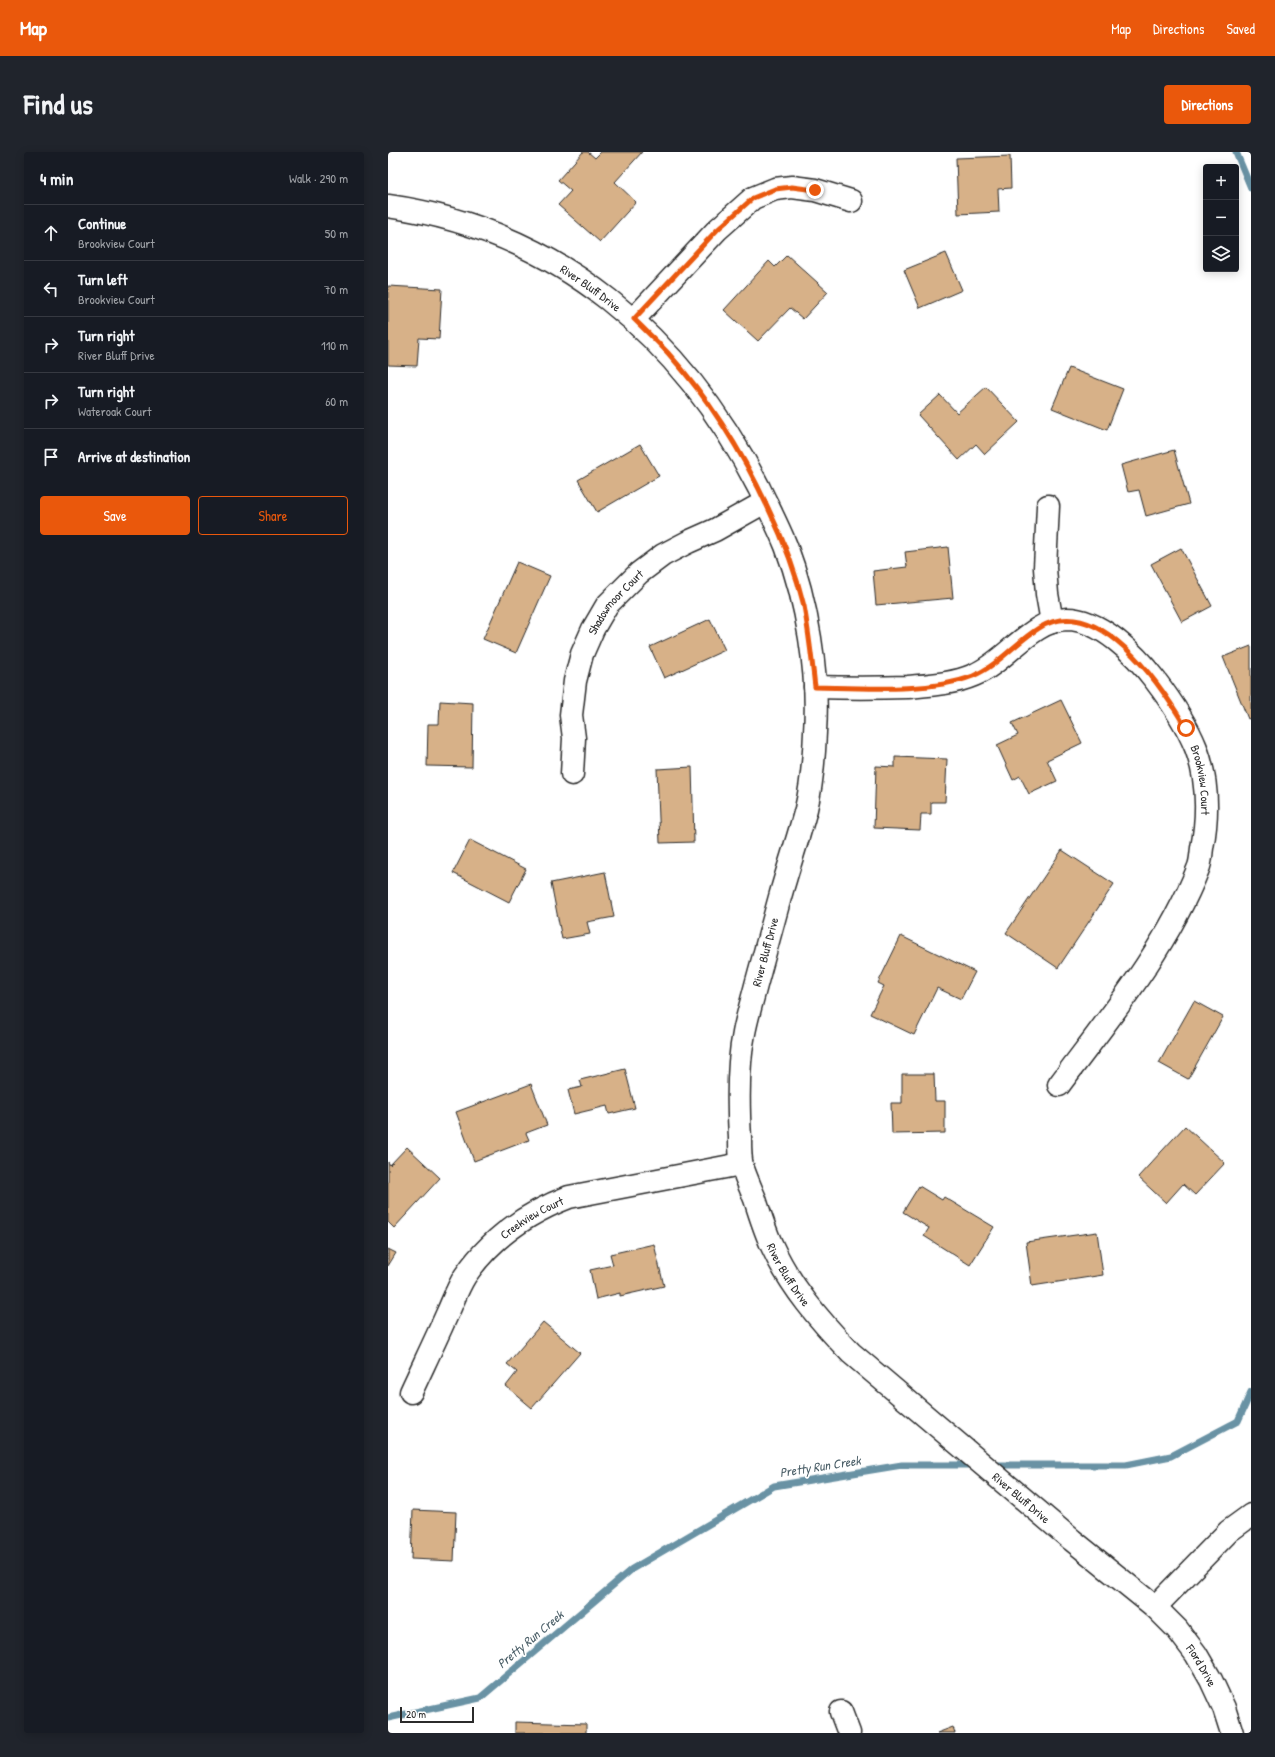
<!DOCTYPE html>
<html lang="en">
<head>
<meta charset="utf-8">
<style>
	:root { --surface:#171b24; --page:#20242c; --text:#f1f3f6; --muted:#9ea1a6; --line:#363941; --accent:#ea580c }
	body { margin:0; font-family:"Patrick Hand",sans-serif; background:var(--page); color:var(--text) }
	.controls { position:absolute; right:12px; top:12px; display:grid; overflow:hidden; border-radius:4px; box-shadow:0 2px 10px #0003 }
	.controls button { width:36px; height:36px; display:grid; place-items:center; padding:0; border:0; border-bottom:1px solid var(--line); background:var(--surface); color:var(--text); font:20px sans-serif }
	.scale { position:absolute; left:12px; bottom:10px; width:74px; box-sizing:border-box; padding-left:4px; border:2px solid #2b2b2b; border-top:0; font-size:11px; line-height:14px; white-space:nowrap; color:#2b2b2b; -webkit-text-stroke:3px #fff; paint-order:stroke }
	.stop { position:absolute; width:12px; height:12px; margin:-9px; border:3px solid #ea580c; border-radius:50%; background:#fff }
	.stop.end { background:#ea580c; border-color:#fff; box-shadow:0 1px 4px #0008 }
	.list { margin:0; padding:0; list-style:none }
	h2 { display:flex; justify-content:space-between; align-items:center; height:52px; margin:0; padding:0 16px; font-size:17px }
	h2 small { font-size:13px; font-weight:400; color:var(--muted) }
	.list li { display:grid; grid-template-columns:26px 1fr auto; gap:12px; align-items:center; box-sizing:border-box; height:56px; padding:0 16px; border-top:1px solid var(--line) }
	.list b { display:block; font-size:15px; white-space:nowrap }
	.list p { margin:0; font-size:13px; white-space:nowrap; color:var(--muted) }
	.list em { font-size:13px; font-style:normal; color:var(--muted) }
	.actions { display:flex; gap:8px; padding:12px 16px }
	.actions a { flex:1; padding:9px 0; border:1px solid var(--accent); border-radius:4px; text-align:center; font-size:14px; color:var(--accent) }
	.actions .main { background:var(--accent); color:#fff }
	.icon { flex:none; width:22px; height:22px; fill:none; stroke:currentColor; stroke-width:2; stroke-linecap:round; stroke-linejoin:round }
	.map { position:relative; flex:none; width:863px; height:1581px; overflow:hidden; border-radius:4px }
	header { display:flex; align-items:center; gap:24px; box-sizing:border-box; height:56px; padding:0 20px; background:var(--accent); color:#fff }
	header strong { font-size:19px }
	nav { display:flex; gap:22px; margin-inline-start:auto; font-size:14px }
	.intro { display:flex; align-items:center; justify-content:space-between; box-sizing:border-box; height:96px; padding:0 24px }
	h1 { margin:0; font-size:28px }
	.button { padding:10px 18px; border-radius:4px; background:var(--accent); color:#fff; font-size:14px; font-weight:700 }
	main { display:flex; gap:24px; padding:0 24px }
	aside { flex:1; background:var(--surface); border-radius:4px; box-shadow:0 2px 10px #0003 }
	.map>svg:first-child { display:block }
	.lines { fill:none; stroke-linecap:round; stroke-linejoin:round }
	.stream { stroke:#6992a4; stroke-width:7 }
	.building { fill:#d7b188; stroke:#2b2b2b }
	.minor-casing { stroke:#2b2b2b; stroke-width:25 }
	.minor { stroke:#fff; stroke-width:22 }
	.route { stroke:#ea580c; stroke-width:5 }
	.labels { text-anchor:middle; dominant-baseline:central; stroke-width:3.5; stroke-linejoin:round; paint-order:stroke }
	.street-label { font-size:12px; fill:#2b2b2b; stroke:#fff }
	.water-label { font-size:13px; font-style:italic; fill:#4a5e67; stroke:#fff }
</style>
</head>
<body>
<header>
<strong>Map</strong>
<nav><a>Map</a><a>Directions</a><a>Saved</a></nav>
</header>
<div class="intro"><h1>Find us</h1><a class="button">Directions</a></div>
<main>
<aside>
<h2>4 min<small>Walk · 290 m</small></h2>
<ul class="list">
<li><svg class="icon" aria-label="ahead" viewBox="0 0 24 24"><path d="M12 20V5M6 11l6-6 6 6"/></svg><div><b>Continue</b><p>Brookview Court</p></div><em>50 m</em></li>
<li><svg class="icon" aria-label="left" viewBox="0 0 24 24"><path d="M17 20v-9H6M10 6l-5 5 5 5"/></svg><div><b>Turn left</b><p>Brookview Court</p></div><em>70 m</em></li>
<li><svg class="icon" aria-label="right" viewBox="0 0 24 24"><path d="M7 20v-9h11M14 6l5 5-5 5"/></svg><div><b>Turn right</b><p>River Bluff Drive</p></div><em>110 m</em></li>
<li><svg class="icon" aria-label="right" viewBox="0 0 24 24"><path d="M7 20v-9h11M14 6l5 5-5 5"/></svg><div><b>Turn right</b><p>Wateroak Court</p></div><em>60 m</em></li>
<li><svg class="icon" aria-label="arrive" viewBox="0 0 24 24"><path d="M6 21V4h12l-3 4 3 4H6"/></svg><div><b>Arrive at destination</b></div></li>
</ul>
<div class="actions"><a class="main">Save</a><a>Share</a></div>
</aside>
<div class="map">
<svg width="863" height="1581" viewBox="0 0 863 1581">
	<rect width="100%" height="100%" fill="#fff"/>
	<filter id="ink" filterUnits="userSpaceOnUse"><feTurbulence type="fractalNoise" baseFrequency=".025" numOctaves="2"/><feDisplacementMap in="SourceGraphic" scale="8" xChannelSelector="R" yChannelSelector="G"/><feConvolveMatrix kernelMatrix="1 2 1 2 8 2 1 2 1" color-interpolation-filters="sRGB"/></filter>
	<g filter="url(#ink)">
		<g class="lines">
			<g class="stream">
				<polyline points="848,0 863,36"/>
				<polyline points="604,1313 738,1313 783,1304 850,1269 863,1240"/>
				<polyline points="0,1566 92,1546 244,1417 386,1334 514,1313 587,1313"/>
			</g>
		</g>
		<g class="building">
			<polygon points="195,0 200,0 207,6 213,0 254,0 227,30 248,50 212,90 170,53 183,39 170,28"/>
			<polygon points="622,4 623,36 610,37 611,60 570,62 568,6"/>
			<polygon points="558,101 574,138 532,156 516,118"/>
			<polygon points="399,103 440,140 415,167 402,156 370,189 336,158 381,109 387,115"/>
			<polygon points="0,134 54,137 51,187 31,186 29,214 0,213"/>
			<polygon points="681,216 735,237 719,278 664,256"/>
			<polygon points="598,235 631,270 597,302 588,292 571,308 530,263 552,243 569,261"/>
			<polygon points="252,292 271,324 209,360 190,328"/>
			<polygon points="786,298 801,352 758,364 751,338 740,340 733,313"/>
			<polygon points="560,395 565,446 488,453 485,419 519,415 517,400"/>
			<polygon points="793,396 824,454 794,470 763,412"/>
			<polygon points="129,410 162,424 128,501 95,487"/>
			<polygon points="322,467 337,498 276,526 262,495"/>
			<polygon points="863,494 863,566 860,567 835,505"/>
			<polygon points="673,548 694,591 659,608 669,629 641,642 632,624 625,628 609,593 630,583 624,571"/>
			<polygon points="52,549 85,551 84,615 39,614 40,572 51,572"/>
			<polygon points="507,605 559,607 557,650 543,650 543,662 533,662 532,678 486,676 488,614 507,615"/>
			<polygon points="304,615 306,690 272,691 269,617"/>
			<polygon points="82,688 138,717 121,750 65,721"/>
			<polygon points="674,698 726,732 670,816 618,781"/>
			<polygon points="217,720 226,765 199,770 202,782 174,787 163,731"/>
			<polygon points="513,784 587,820 573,847 549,836 526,883 482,862 496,834 490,831"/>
			<polygon points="806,849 835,865 800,927 771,911"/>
			<polygon points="237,917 247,956 221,962 219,954 186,962 180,938 194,935 192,928"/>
			<polygon points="514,922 546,922 547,949 557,949 557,981 504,982 503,951 514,951"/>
			<polygon points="143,932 159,973 138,981 141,988 86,1009 68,960"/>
			<polygon points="797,974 837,1011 807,1043 795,1032 778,1051 750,1025"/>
			<polygon points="19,995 52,1026 6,1076 0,1070 0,1010 2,1013"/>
			<polygon points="531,1034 554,1048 556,1045 606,1075 582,1113 536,1084 541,1076 515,1060"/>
			<polygon points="709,1080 715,1123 644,1134 638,1090"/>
			<polygon points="266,1092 276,1134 232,1144 232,1141 208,1147 202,1118 225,1113 222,1102"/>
			<polygon points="0,1097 8,1101 0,1114"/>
			<polygon points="155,1170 192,1201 144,1256 118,1234 129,1220 119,1212"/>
			<polygon points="25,1358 68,1360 66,1409 23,1407"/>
			<polygon points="127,1570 198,1572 198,1581 127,1581"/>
			<polygon points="565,1575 567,1581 549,1581"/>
		</g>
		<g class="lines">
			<defs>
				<g id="minor">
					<path id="s1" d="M0 54C170 78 295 186 371 336 380 355 390 374 398 394 419 449 431 521 427 580 426 606 424 632 418 657 410 687 400 716 392 745 384 774 376 804 368 833 364 849 359 865 356 881 349 915 350 952 352 986 352 996 352 1006 354 1014 358 1026 363 1037 367 1047 372 1063 377 1079 384 1094 402 1134 432 1169 463 1201L684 1388 767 1455 789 1477 808 1502 823 1528 836 1556 844 1581"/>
					<polyline points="246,167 329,78 365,46 387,37 404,35 427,38 463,49"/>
					<polyline points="660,354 657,416 659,442 664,470"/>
					<path id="s2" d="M427 535C458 536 488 536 520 535 542 533 565 532 586 523 618 510 643 468 679 467 712 467 748 503 767 528 783 549 798 571 808 596 820 628 820 664 814 696 813 703 813 711 810 717 779 796 721 866 671 933"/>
					<path id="s3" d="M184 622 186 586 183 563 187 529 194 502 205 477 219 453 251 421 275 403 300 390 327 378 377 350"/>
					<path id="s4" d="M23 1240C35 1214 48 1187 60 1160 65 1149 70 1135 77 1124 103 1086 139 1061 181 1045L353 1012"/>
					<polyline points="767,1455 841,1379 863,1363"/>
					<polyline points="453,1560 461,1581"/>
				</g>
			</defs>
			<use href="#minor" class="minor-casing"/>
			<use href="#minor" class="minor"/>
		</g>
	</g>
	<g class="lines" filter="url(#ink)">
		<path class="route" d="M427 38 404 35 387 37 365 46 329 78 246 167C257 178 269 189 280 201 322 248 355 301 381 358 396 389 408 421 416 454 421 481 424 508 427 535 474 536 542 541 585 524 611 513 628 490 651 476 710 439 773 533 798 576"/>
	</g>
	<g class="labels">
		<g class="street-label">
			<text stroke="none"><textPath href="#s1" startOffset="221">River Bluff Drive</textPath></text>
			<text stroke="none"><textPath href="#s3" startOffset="184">Shadowmoor Court</textPath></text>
			<text stroke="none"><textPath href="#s2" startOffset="493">Brookview Court</textPath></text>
			<text transform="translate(377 800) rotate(-75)">River Bluff Drive</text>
			<text stroke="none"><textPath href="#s4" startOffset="218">Creekview Court</textPath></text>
			<text stroke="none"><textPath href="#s1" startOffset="1301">River Bluff Drive</textPath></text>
			<text stroke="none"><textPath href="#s1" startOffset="1625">River Bluff Drive</textPath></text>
			<text stroke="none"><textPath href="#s1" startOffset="1873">Fiord Drive</textPath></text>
		</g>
		<g class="water-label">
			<text transform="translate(432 1314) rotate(-9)">Pretty Run Creek</text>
			<text transform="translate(142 1487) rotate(-40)">Pretty Run Creek</text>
		</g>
	</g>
</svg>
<div class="controls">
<button>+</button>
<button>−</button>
<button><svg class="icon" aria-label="layers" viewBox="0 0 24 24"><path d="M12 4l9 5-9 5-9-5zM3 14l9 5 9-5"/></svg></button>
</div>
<div class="scale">20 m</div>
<div class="stop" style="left:798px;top:576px"></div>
<div class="stop end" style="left:427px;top:38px"></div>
</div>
</main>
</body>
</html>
